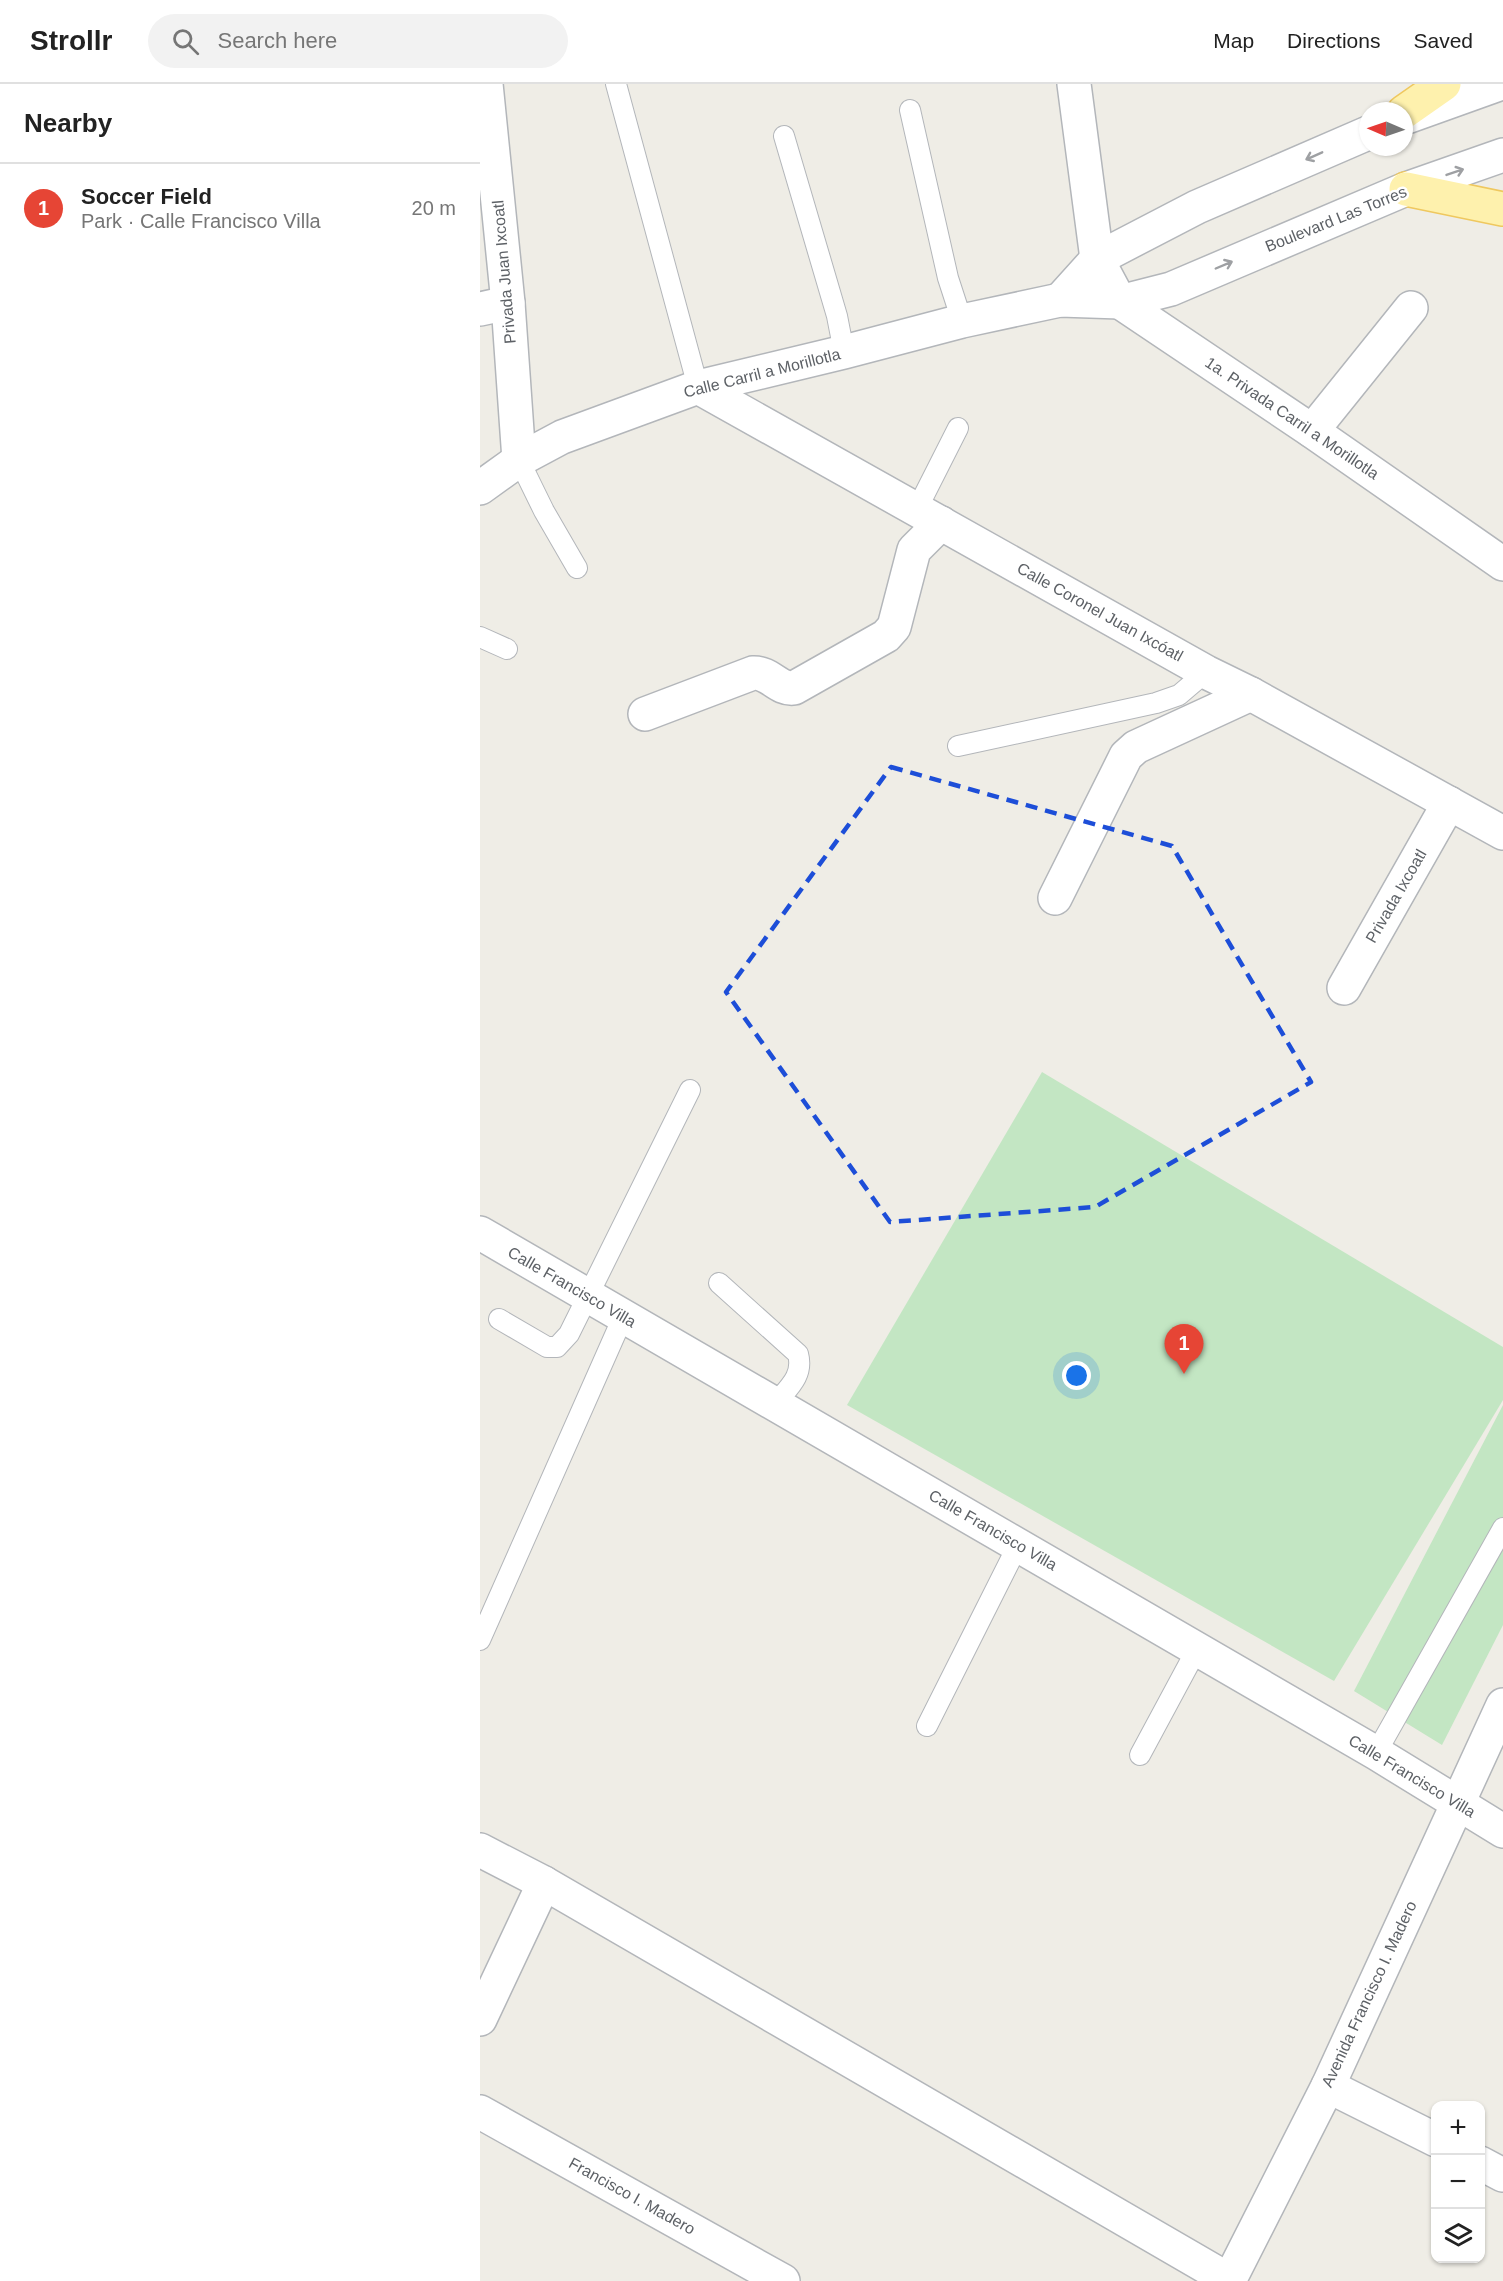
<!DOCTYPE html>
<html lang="en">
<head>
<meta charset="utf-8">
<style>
	:root { --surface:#fff; --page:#f2f2f2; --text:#222; --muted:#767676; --line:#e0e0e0; --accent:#e64535 }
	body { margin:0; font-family:Helvetica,sans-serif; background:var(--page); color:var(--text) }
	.controls { position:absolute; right:18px; bottom:18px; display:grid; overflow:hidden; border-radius:12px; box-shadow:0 2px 4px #0004 }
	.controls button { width:54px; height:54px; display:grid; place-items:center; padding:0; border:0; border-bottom:2px solid var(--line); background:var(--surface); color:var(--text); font:30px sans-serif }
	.compass { position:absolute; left:879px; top:18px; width:54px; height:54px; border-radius:50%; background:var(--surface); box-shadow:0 2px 4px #0004; rotate:272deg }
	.you { position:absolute; left:597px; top:1292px; width:21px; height:21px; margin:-15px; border:4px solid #fff; border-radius:50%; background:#1a73e8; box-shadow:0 0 0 9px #1a73e833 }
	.badge { display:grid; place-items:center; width:39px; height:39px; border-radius:50%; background:var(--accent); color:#fff; font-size:20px; font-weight:700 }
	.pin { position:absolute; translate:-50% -50px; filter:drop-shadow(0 2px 3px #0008) }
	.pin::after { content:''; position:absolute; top:32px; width:21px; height:18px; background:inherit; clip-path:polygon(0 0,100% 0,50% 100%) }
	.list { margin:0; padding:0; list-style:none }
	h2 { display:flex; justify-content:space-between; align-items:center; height:78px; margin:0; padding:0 24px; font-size:26px }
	h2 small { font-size:20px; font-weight:400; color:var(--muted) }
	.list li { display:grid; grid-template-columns:39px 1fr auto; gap:18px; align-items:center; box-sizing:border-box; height:90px; padding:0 24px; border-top:2px solid var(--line) }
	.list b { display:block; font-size:22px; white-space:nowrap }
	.list p { margin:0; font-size:20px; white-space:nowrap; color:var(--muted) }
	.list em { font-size:20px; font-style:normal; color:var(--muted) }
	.icon { flex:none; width:33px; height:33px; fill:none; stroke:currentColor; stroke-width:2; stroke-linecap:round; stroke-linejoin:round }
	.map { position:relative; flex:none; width:1023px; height:2197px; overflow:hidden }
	header { display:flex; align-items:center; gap:36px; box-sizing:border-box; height:84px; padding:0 30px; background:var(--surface); border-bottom:2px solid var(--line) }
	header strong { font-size:28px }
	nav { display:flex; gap:33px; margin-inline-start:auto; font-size:21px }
	.search { width:420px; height:54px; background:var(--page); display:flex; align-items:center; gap:15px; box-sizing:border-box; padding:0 21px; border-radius:33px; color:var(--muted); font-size:22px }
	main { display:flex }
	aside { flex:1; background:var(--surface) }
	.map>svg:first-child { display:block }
	.green { fill:#c3e6c3 }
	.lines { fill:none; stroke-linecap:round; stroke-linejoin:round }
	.service-casing { stroke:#b3b6ba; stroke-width:22 }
	.minor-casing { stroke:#b3b6ba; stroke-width:36 }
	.tertiary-casing { stroke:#b3b6ba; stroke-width:36 }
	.primary-casing { stroke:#efc85f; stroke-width:36 }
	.service { stroke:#fff; stroke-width:20 }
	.minor { stroke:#fff; stroke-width:33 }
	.tertiary { stroke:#fff; stroke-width:33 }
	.primary { stroke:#fef1ad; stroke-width:33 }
	.oneway { stroke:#9ea0a3 }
	.marked { fill:none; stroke:#1d4ed8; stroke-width:4.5; stroke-dasharray:12 8; stroke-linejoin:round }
	.labels { text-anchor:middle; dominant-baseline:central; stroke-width:5; stroke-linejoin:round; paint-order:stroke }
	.street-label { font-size:16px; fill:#5d6166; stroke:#fff }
</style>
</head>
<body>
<header>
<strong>Strollr</strong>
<div class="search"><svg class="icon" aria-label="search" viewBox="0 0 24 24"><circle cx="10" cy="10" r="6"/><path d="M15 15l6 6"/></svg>Search here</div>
<nav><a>Map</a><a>Directions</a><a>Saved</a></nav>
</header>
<main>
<aside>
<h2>Nearby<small></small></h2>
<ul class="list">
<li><span class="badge">1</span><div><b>Soccer Field</b><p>Park · Calle Francisco Villa</p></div><em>20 m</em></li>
</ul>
</aside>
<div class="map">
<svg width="1023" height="2197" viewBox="0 0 1023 2197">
	<rect width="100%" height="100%" fill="#efede6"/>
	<g class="green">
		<polygon points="562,988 1023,1263 1023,1316 854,1597 367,1321"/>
		<polygon points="1023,1321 1023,1541 962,1661 874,1607"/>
	</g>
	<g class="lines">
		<defs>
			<g id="service">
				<polyline points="136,0 218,303"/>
				<polyline points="430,26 468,194 482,237"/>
				<polyline points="304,52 357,232 364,268"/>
				<polyline points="39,376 64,427 97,484"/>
				<polyline points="436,427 478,344"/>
				<polyline points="0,553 27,565"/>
				<polyline points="478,662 676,619 699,611 726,588"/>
				<path d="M239 1199 318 1270C324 1292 308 1304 295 1320"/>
				<polyline points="19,1235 67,1263 77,1263 89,1250 210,1006"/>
				<polyline points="0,1556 143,1233"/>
				<polyline points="447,1642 538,1461"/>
				<polyline points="896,1669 1023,1444"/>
				<polyline points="660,1671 717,1565"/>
			</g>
			<g id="minor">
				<polyline points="6,0 28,219 39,376"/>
				<polyline points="594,0 617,175 640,218 832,347 1023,480"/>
				<polyline points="0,225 28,219"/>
				<polyline points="218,303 726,588 771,610 1023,749"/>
				<polyline points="832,347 931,224"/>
				<path d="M165 630 273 589C290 588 298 606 314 604L406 552 414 543 434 466 461 439"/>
				<polyline points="575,814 646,672 656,663 771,610"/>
				<polyline points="864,904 969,719"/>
				<polyline points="0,1149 896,1669 1023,1747"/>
				<polyline points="0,1766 64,1799 749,2196"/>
				<polyline points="0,1935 64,1799"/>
				<polyline points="848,2002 956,2056"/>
				<polyline points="0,2028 303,2197"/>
				<polyline points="1000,2079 1023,2091"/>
				<polyline points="749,2197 848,2002 1023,1621"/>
			</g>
			<g id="tertiary">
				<polyline points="924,34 1019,0"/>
				<polyline points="580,216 617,175 717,123 888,49"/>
				<polyline points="0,404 39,376 82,353 218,303 364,268 482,237 580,216 640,218 691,205 926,105 1023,71"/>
			</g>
			<g id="primary">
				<polyline points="924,28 964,0"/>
				<polyline points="926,105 1023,125"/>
			</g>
		</defs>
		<use href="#service" class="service-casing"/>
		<use href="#minor" class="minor-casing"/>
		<use href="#tertiary" class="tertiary-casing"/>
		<use href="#primary" class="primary-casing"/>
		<use href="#service" class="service"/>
		<use href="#minor" class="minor"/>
		<use href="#tertiary" class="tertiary"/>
		<use href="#primary" class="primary"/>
	</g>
	<defs><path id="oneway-shaft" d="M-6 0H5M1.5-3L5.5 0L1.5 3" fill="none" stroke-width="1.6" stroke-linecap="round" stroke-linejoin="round" transform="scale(1.5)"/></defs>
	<g class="oneway">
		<use href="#oneway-shaft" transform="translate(834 72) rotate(156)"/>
		<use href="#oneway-shaft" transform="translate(975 88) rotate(-19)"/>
		<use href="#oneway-shaft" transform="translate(744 181) rotate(-23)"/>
	</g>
	<path class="marked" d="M411 683 692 762 831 998 615 1123 410 1138 246 908Z"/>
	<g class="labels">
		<g class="street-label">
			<text transform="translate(856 135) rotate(-22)">Boulevard Las Torres</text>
			<text transform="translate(24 188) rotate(-95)">Privada Juan Ixcoatl</text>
			<text transform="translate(282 289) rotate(-14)">Calle Carril a Morillotla</text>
			<text transform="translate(812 334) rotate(34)">1a. Privada Carril a Morillotla</text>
			<text transform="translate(620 528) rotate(29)">Calle Coronel Juan Ixcóatl</text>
			<text transform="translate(916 812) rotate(-60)">Privada Ixcoatl</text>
			<text transform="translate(92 1203) rotate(30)">Calle Francisco Villa</text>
			<text transform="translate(513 1446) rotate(30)">Calle Francisco Villa</text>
			<text transform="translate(932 1692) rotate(31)">Calle Francisco Villa</text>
			<text transform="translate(889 1910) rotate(-65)">Avenida Francisco I. Madero</text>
			<text transform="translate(152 2112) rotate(29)">Francisco I. Madero</text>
		</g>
	</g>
</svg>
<div class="controls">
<button>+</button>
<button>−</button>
<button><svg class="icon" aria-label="layers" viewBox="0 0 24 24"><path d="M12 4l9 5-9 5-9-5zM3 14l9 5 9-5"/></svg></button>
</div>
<svg class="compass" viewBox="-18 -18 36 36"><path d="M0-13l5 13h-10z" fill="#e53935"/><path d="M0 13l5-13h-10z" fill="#767676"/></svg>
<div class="you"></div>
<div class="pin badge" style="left:704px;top:1290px">1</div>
</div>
</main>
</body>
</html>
